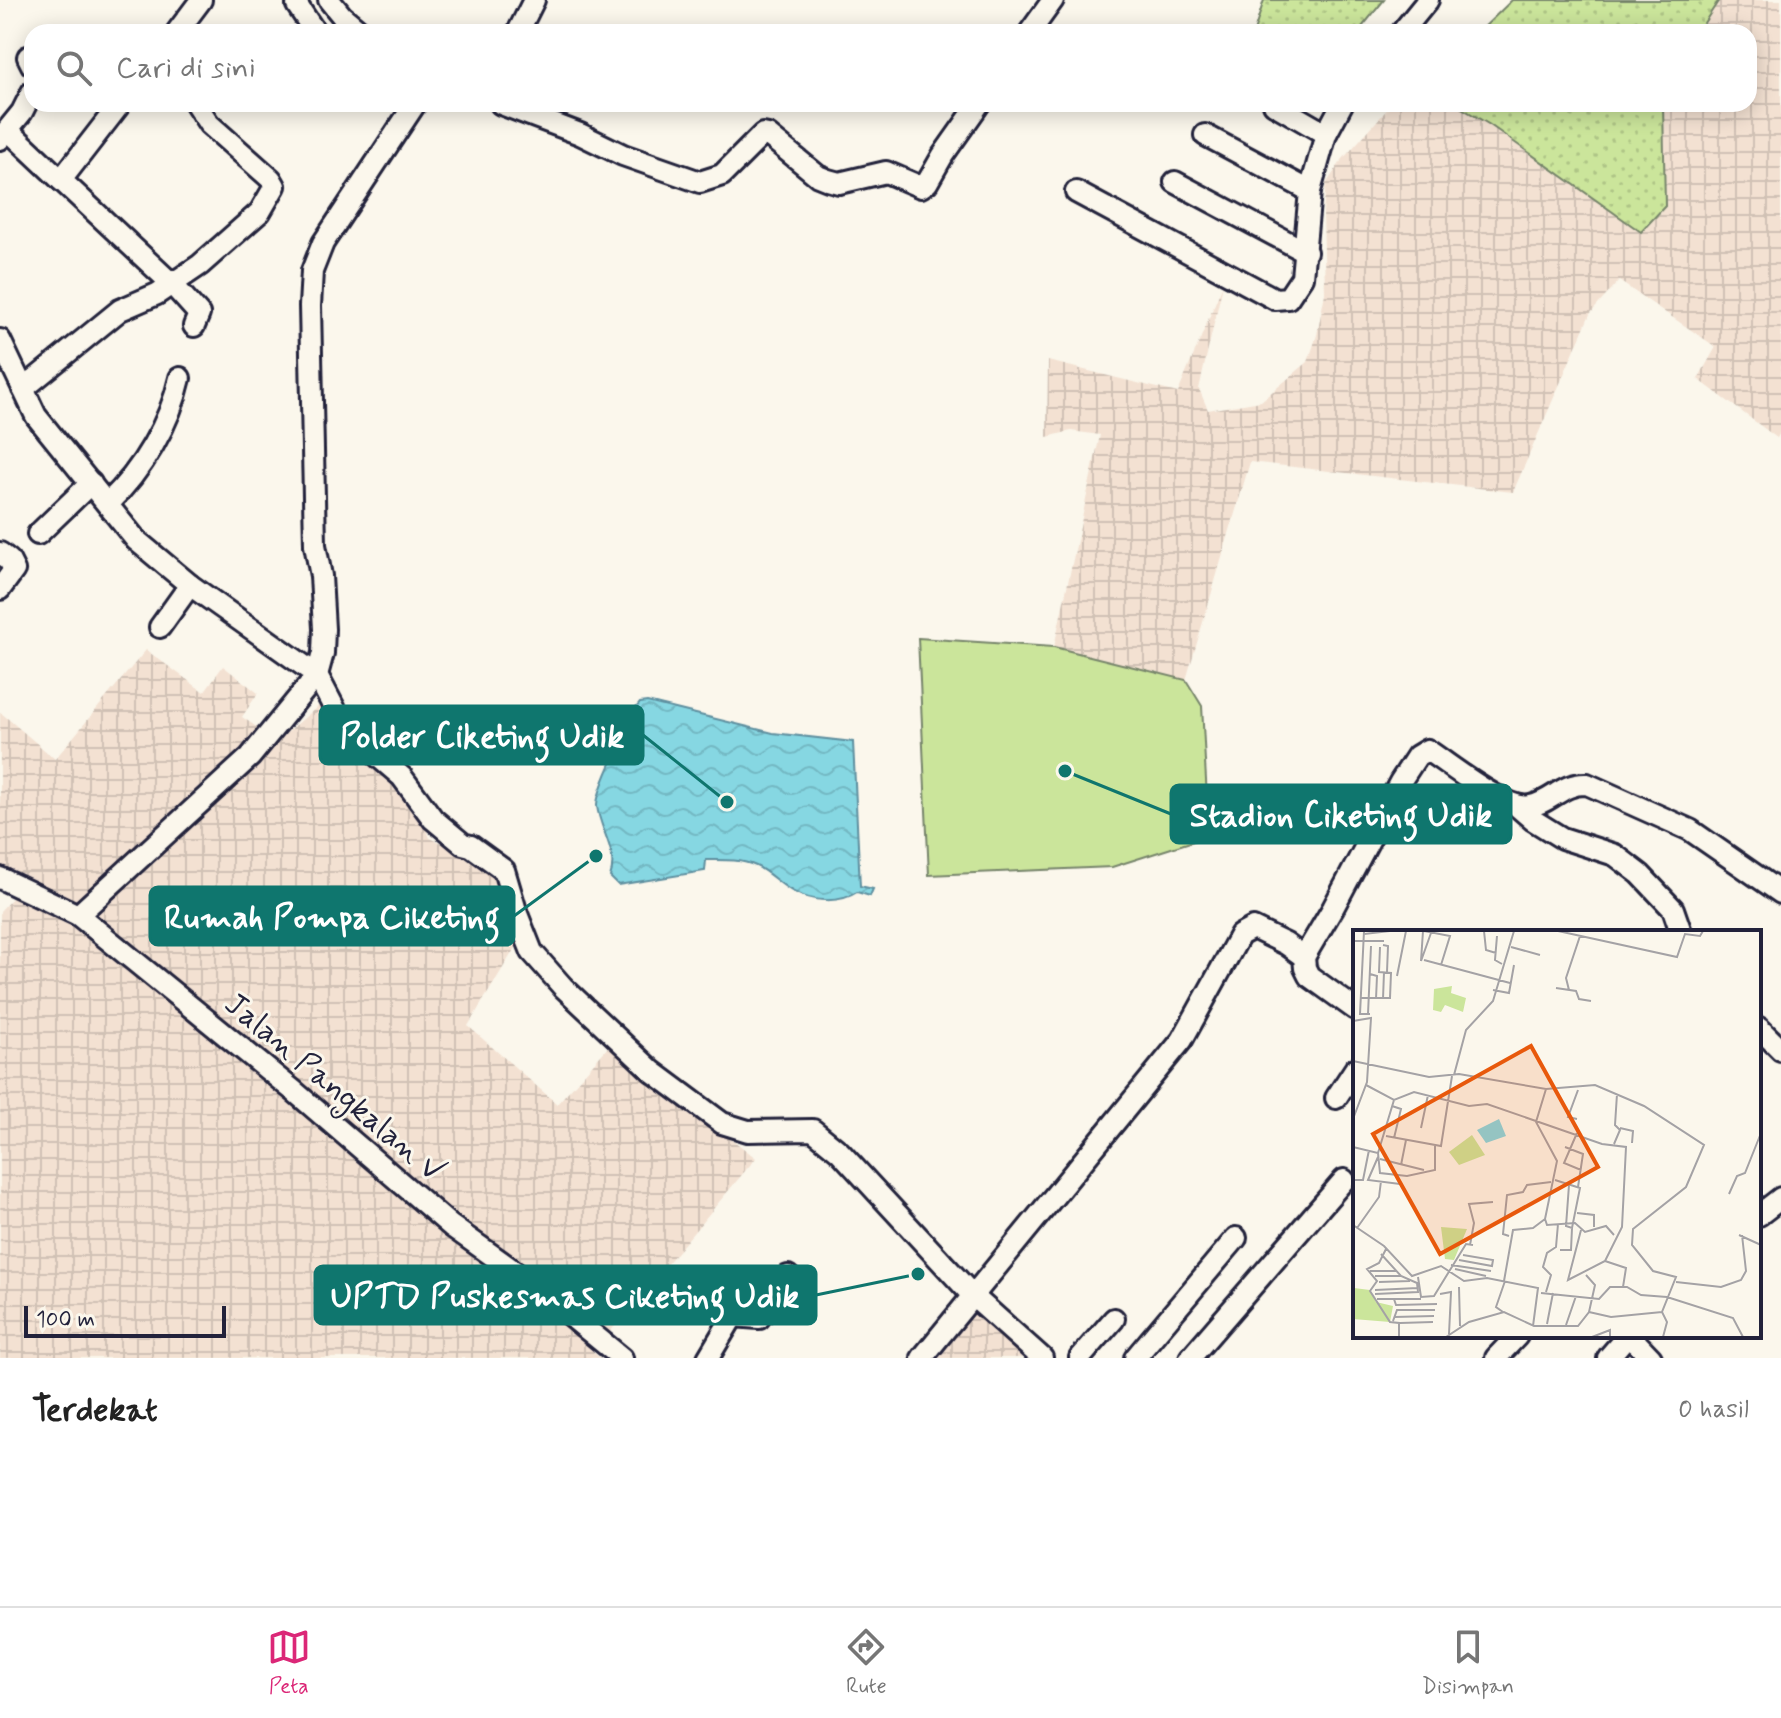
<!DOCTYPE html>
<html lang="id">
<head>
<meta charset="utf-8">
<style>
	:root { --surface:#fff; --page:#f2f2f2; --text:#222; --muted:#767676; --line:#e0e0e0; --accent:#db2777 }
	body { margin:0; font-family:Mynerve,sans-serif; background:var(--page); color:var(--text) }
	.scale { position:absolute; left:24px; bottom:20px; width:202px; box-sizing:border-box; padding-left:8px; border:4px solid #22223b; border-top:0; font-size:22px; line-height:28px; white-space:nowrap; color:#22223b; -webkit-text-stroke:6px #fbf7ec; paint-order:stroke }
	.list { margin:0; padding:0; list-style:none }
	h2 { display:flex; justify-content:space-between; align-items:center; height:104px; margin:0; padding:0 32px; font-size:34px }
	h2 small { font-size:26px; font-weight:400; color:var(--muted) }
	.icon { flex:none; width:44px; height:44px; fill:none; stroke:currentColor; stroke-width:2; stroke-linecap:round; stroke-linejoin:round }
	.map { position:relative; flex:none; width:1781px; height:1358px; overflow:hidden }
	.search { position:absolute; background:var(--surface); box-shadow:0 4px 20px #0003; left:24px; right:24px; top:24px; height:88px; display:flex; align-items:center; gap:20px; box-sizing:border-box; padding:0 28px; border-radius:24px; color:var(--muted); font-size:30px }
	.sheet { height:248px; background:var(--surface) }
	nav { display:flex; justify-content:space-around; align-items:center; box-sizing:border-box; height:112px; border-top:2px solid var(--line); background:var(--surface); font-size:22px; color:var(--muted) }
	nav a { display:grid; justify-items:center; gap:4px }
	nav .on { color:var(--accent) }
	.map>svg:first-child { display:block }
	.industrial { fill:url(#industrial-grid) }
	.grass { fill:url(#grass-dots); stroke:#76846b; stroke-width:2 }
	.pitch { fill:#cbe59b; stroke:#76846b; stroke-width:2 }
	.water { fill:url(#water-waves); stroke:#5e8f9f; stroke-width:2 }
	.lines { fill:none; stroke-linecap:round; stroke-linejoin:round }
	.minor-casing { stroke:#22223b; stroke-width:26 }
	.minor { stroke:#fbf7ec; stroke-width:20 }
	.labels { text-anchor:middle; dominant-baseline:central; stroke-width:6; stroke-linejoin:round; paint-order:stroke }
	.street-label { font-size:32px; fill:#22223b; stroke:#fbf7ec }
	.inset-road { fill:none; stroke:#a4a2a5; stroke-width:2 }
	.view { fill:#e8590c; fill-opacity:0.15; stroke:#e8590c; stroke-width:4 }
	.inset-edge { fill:none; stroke:#22223b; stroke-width:4 }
	.leader { fill:none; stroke:#0f766e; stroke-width:3 }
	.callout-dot { fill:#0f766e; stroke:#fbf7ec; stroke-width:3 }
	.callout { fill:#0f766e; stroke:#0f766e; stroke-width:3 }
	.callout-label { font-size:34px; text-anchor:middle; font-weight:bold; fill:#fff }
</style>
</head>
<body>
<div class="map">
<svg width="1781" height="1358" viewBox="0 0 1781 1358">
	<defs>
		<pattern id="industrial-grid" width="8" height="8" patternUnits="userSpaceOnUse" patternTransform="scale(2)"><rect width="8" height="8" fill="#f3e1d2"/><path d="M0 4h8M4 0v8" fill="none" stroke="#d0c1b5"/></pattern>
		<pattern id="grass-dots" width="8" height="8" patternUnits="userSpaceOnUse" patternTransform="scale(2)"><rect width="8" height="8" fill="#cbe59b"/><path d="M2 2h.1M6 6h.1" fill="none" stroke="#aec486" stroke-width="1.8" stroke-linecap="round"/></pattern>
		<pattern id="water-waves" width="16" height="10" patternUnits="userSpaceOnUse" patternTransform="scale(2)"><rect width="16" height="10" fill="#86d7e2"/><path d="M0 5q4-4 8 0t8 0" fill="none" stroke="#73b8c3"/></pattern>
	</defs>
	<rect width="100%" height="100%" fill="#fbf7ec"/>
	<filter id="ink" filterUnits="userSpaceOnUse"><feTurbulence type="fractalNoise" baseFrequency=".0125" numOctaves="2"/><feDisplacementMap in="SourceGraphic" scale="16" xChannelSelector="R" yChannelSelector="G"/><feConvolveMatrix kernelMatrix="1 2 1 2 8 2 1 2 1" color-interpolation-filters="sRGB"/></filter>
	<g filter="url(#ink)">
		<g class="industrial">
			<polygon points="1719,0 1781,0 1781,431 1777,438 1698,379 1716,347 1619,281 1590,314 1513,492 1250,462 1186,680 1054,647 1100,435 1071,431 1047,437 1048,361 1178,393 1223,284 1199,389 1208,410 1261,401 1308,362 1317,335 1325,293 1323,212 1326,184 1342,160 1392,104 1455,104 1490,125 1665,206 1663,104 1749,104 1749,32 1686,32 1702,26"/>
			<polygon points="146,650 204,692 223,666 258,693 242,717 277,741 328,698 408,786 430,838 471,856 501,880 509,928 518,943 468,1026 557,1104 610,1045 756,1158 593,1352 600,1358 0,1358 0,911 26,883 0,874 0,712 55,759"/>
			<polygon points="972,1308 1028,1358 928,1358"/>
		</g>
		<g class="grass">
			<polygon points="1264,0 1384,0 1358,32 1254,32"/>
			<polygon points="1512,0 1719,0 1702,26 1686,32 1479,32"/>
			<polygon points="1455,104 1663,104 1665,206 1641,232 1490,125"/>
		</g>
		<polygon class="pitch" points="918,638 1054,647 1186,680 1202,706 1209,836 1112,867 929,875"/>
		<path class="water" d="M647 702 773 733 853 742 860 886 873 889 870 896 857 892C840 904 811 902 792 891 779 884 769 872 756 866 740 859 723 860 706 860L705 871 618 885 610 877C619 852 600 831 597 806 596 790 629 726 636 708L640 703Z"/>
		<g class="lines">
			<defs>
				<g id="minor">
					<polyline points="329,0 342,16 361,32"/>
					<polyline points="297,5 315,32"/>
					<polyline points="177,32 201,0"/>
					<polyline points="518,32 534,0"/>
					<polyline points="1030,32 1053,0"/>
					<polyline points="1402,32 1428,0"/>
					<polyline points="28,57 32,65"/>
					<polyline points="120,104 61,180 172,284 199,314 194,326"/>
					<polyline points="501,104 580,134 623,155 700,182 722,175 763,134 768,135 818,176 828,180 839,183 886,172 921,187 927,183 943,155 979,104"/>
					<polyline points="1274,104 1326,134"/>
					<polyline points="9,131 61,180"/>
					<polyline points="1205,135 1310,191"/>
					<polyline points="0,139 22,112 32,92"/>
					<polyline points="1175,182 1306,252"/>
					<polyline points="1076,192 1275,299 1288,298 1302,277 1310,191 1326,134 1342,104"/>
					<polyline points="0,340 36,416 136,540 190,585 317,675 340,719 353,735 402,777 433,819 463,844 471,846 504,870 517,914 532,952 563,987 652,1071 722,1123 748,1131 813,1130 840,1152 974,1297 1042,1358"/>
					<polyline points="23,389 120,310 157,294 200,265 260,212 275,186 271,179 209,124 196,104"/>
					<path d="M108 503C142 471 170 423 180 378"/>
					<polyline points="38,534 91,483"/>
					<polyline points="0,553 9,560 14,570 0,589"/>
					<polyline points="160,627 190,585"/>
					<polyline points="1518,807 1533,820 1562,838 1615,855 1640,874 1673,909 1681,932"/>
					<polyline points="0,878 78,915 294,1091 451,1226 528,1281 622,1358"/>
					<polyline points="78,915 250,757 317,675 323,653 324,629 321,576 315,545 310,306 312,271 323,243 415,104"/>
					<path d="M1304 957 1333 908 1400 782 1417 756 1427 750C1449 764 1506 811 1530 806 1553 802 1561 783 1587 784L1690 830 1781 893"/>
					<polyline points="1759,1028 1781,1050"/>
					<polyline points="1336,1098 1355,1069"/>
					<polyline points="1759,1215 1781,1198"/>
					<polyline points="1630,1336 1651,1358"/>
					<polyline points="708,1358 733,1316 759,1318 788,1276"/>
					<polyline points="922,1358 1182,1040 1240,935 1253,928 1286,944 1304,957 1305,968 1309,976 1355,1009"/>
					<polyline points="1080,1358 1114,1319"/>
					<polyline points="1135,1358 1236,1238"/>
					<polyline points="1190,1358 1344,1180"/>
					<polyline points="1496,1358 1517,1336"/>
					<polyline points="1608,1358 1627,1336"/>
				</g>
			</defs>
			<use href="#minor" class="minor-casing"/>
			<use href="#minor" class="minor"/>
		</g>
	</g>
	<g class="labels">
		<g class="street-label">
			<text transform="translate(334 1088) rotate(40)">Jalan Pangkalan V</text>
		</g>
	</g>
	<g transform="translate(1353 930)">
		<rect width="408" height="408" fill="#fbf7ec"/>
		<path d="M99 56 98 63 113 68 110 82 92 75 88 82 80 80 81 59ZM88 297 114 299 101 330 92 329Z" fill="#cbe59b"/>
		<path d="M1 358 17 360 23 372 40 376 37 392 0 389Z" fill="#cbe59b"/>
		<path d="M119 205 132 225 106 235 96 222Z" fill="#cbe59b"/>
		<path d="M146 189 153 206 133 213 124 200Z" fill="#86d7e2"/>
		<path class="inset-road" d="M11 1 7 84H17M71 1 97 6 88 35M131 1 133 20 143 23M205 1 324 27 332 4 347 6 350 1M11 4 37 1M144 6 142 30 149 34M0 11H31M30 15 35 16 34 42M158 17 187 25M71 30 157 53M68 31 70 1M68 31 78 3M17 44 24 46 23 69M44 46 53 1M203 58 223 61 226 69 238 71M140 60 156 63 161 35M216 60 213 48 227 6M8 68H37L38 43 26 42 27 17M30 69 31 42M15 84 18 16M0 91 18 88 14 152 0 189M0 131 76 147 106 144 193 159 242 155 291 176 351 215 333 257 280 299 279 315 300 341 323 347 309 382 314 392 310 407M101 145 113 100 140 71 161 1M13 155 41 170 61 162 116 176 134 174 249 214 273 217 269 297 252 331 215 350 228 300M39 176 48 179 41 208M224 189 215 187 225 160M68 198 75 165M267 198 280 201 279 213M224 203 211 233 228 240M33 206 88 216 99 146M261 214 267 200 262 195 264 164M0 217 25 223 27 243 54 246 82 240V216M212 217 230 224 225 257M25 223 41 170M25 227 15 250 47 254M27 229 71 240M48 235 53 210M0 250H10L16 220M202 250 227 258 219 298 213 296 216 255M376 264 384 246 392 243 408 203M224 283 241 285V297M192 289 204 231 183 192 193 159M192 289 194 295 222 293 232 302 253 296 261 305M0 295 31 316 59 346 88 336 111 351 134 348 185 358 180 396M4 298 26 267 28 251M386 305 408 315M156 306 150 304 154 265 170 262 174 255 198 252M117 315 121 293 116 274 140 272M33 319 26 333 14 339 24 351 17 361 37 392 46 393V407M207 320H218L219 298M106 330 139 336 140 330 110 325M252 331 273 338 270 357M98 335 138 341M102 339 133 346M17 341H44M22 346H48M65 347 68 367 81 366 113 314 120 315M151 351 160 300 180 298 192 289M26 352 57 351M323 352 368 357 388 350 393 341 389 305M106 357 107 396M22 360 65 358M193 362 198 345 190 337 194 323 203 317 205 294M188 363 246 369 257 357H274L288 365 314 367M22 364 65 362 64 353 48 346 28 324M87 364 98 362 96 404M314 367 380 388 390 407M24 369H68M41 369 43 375 84 374M150 382 143 377 152 351M236 382 258 387 309 382M41 387 81 386M40 391 44 380H82M47 393 80 392M194 394 200 363M213 395 223 366M93 407 116 392 151 382 181 396H225L236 382 242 355 233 345M239 407 257 400V407"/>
		<path class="view" d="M178 116 245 237 87 324 20 204Z"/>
		<rect width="408" height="408" class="inset-edge"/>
	</g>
	<path class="leader" d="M727 802L643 735M1065 771L1171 814M596 856L514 916M918 1274L816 1295"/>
	<g class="callout-dot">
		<circle cx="727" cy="802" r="8"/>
		<circle cx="1065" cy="771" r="8"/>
		<circle cx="596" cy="856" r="8"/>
		<circle cx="918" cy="1274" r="8"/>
	</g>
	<g class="callout">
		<rect x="320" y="706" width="323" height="58" rx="8"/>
		<rect x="1171" y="785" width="340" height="58" rx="8"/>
		<rect x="150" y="887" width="364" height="58" rx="8"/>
		<rect x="315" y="1266" width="501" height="58" rx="8"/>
	</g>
	<g class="callout-label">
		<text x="482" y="747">Polder Ciketing Udik</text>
		<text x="1341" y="826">Stadion Ciketing Udik</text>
		<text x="332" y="928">Rumah Pompa Ciketing</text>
		<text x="565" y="1307">UPTD Puskesmas Ciketing Udik</text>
	</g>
</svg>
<div class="scale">100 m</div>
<div class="search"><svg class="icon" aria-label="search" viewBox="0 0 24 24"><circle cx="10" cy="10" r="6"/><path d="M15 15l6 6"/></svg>Cari di sini</div>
</div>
<section class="sheet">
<h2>Terdekat<small>0 hasil</small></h2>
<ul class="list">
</ul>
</section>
<nav>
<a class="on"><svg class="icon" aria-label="map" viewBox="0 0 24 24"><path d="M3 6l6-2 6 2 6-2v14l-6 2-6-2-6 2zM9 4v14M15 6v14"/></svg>Peta</a>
<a><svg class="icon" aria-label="directions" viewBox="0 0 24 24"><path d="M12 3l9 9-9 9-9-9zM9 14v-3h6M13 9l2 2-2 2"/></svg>Rute</a>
<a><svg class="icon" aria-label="saved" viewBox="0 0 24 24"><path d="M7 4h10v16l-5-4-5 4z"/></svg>Disimpan</a>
</nav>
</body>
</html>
